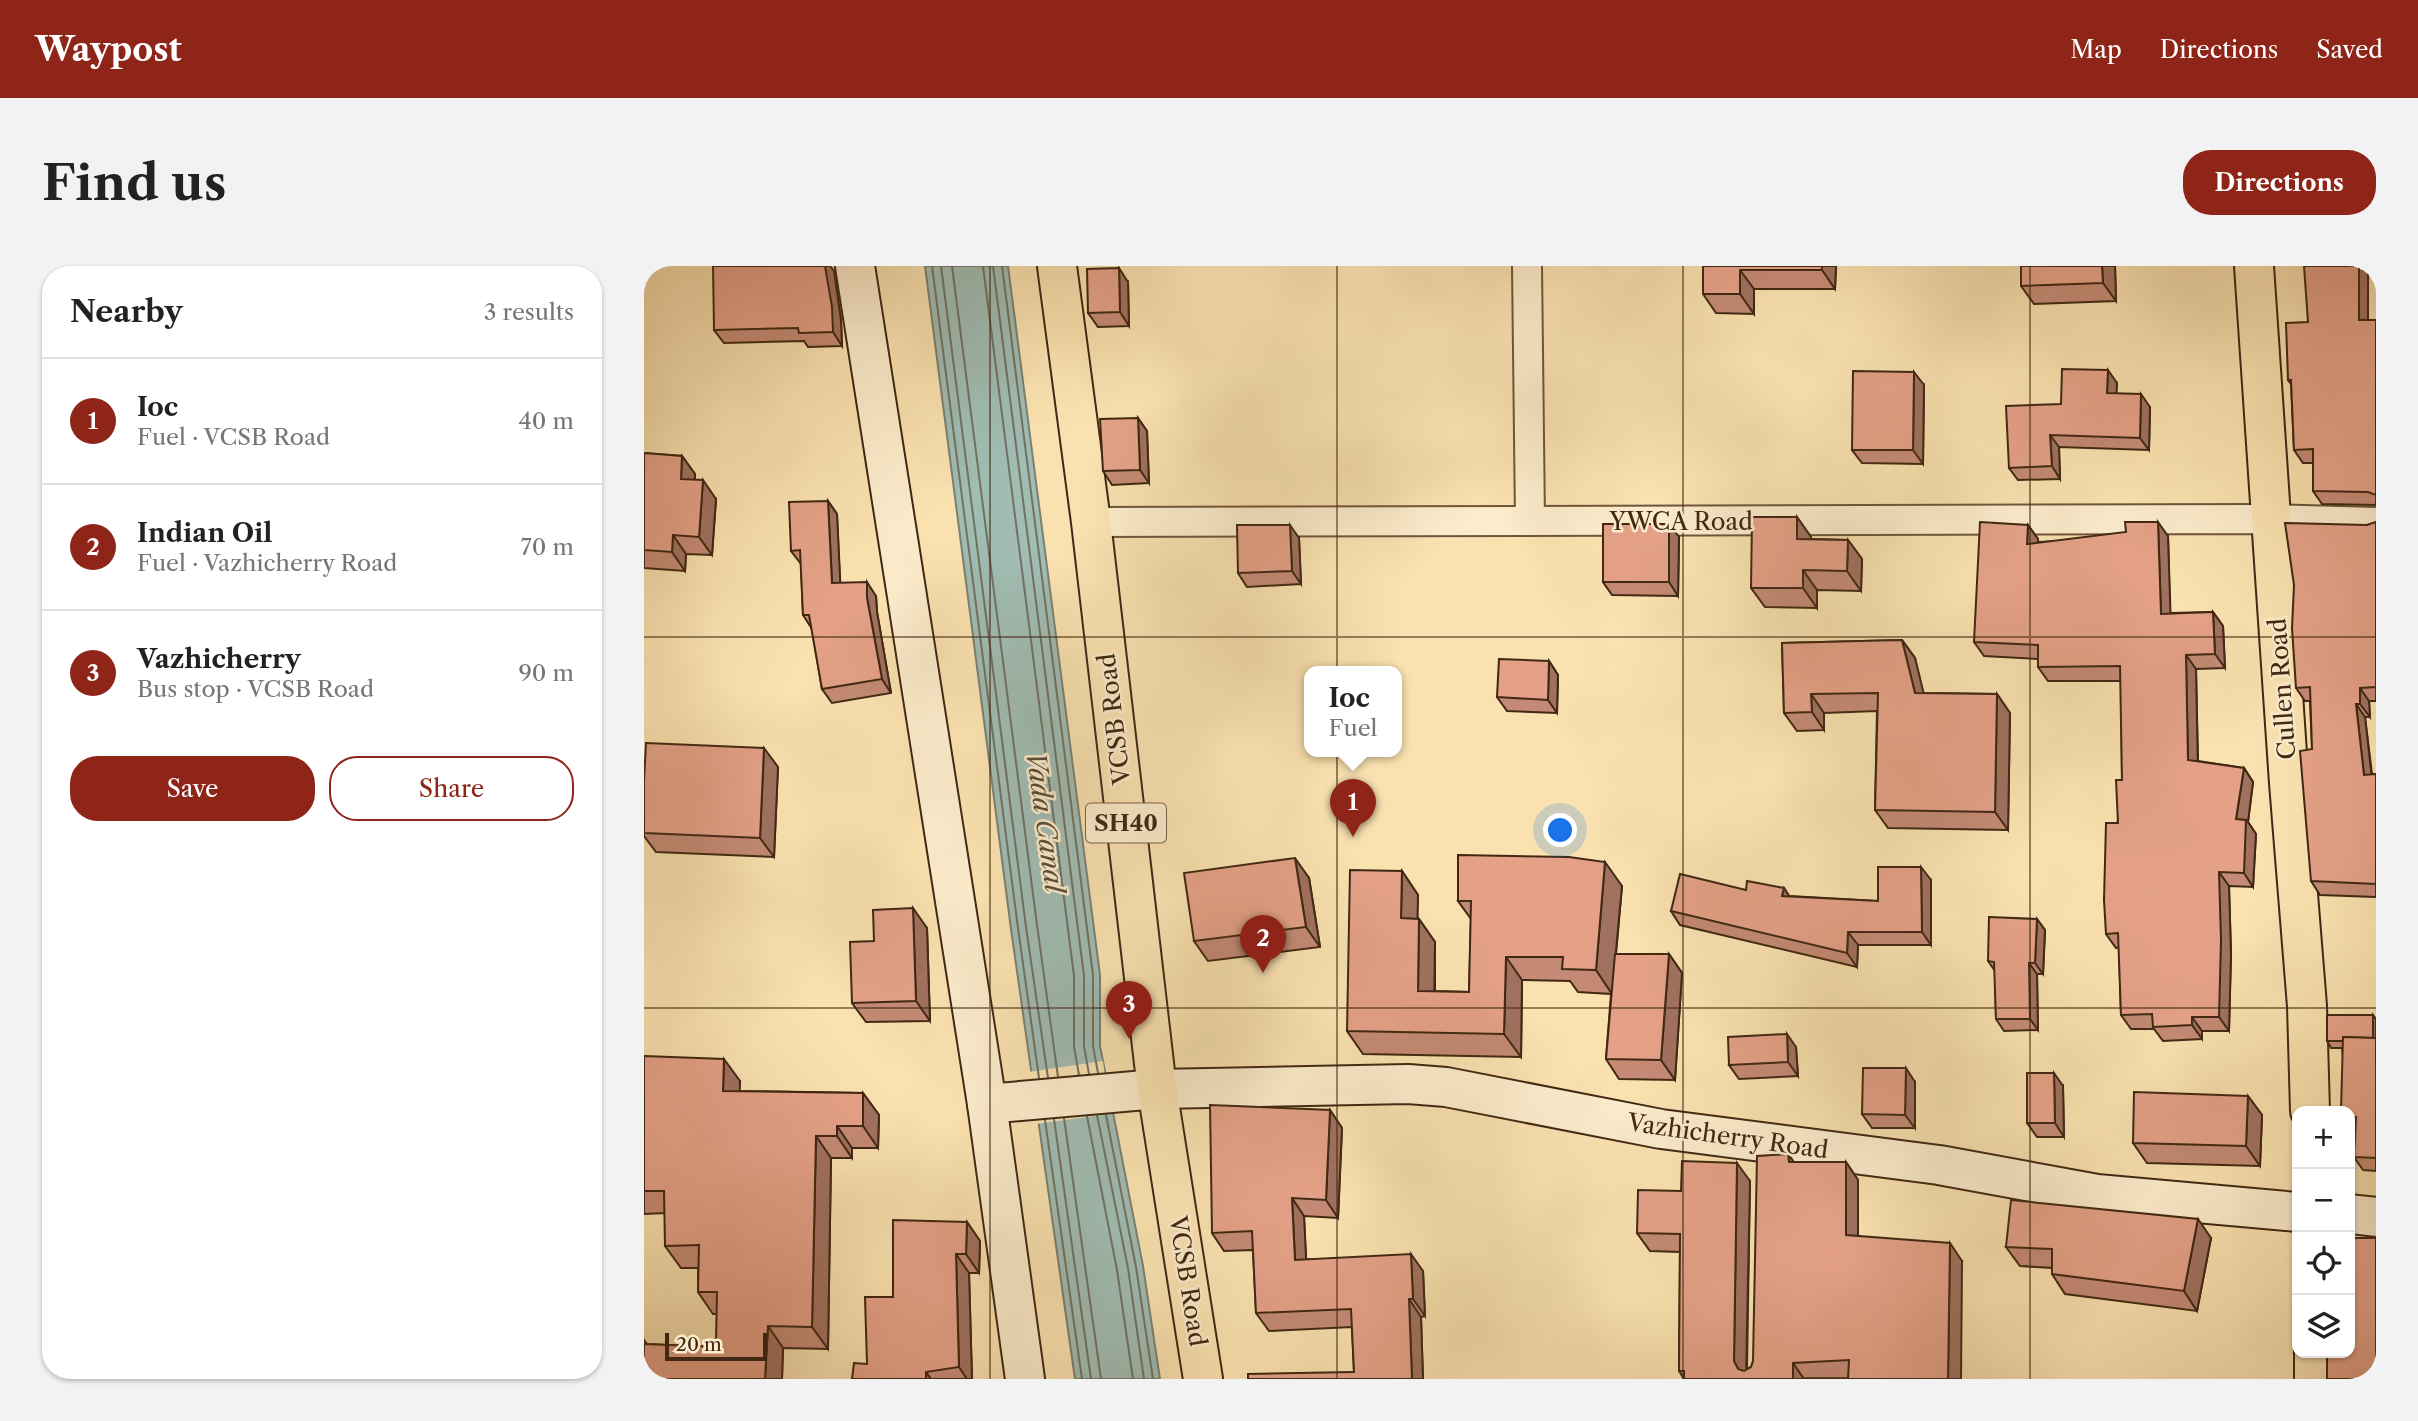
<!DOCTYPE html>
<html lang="en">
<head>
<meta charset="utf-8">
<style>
	:root { --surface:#fff; --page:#f2f2f2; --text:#222; --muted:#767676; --line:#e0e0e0; --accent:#8f2418 }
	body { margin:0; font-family:"Libre Caslon Text",serif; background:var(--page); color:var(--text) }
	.controls { position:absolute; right:21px; bottom:21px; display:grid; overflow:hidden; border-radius:14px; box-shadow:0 2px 5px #0004 }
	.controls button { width:63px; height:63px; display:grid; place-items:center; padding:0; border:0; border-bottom:2px solid var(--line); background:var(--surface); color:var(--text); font:35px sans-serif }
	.scale { position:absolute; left:21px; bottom:18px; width:102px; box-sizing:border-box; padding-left:7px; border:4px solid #402813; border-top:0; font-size:19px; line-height:24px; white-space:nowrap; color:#402813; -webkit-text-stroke:5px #fceccc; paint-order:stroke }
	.you { position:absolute; left:917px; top:565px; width:24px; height:24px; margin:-18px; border:5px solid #fff; border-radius:50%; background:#1a73e8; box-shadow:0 0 0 10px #1a73e833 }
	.badge { display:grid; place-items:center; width:46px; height:46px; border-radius:50%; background:var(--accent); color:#fff; font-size:23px; font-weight:700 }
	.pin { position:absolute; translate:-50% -58px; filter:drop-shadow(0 2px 4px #0008) }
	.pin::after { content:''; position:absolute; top:37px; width:24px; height:21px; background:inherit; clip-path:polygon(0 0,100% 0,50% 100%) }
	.popup { position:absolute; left:660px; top:400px; width:98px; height:91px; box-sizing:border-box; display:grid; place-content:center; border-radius:14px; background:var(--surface); filter:drop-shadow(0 2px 5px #0005); font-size:23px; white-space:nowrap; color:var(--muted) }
	.popup b { font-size:26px; color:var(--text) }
	.popup::after { content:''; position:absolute; left:50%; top:100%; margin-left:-14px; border:14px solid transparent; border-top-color:var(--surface) }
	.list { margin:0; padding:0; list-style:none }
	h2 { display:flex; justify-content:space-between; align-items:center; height:91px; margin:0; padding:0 28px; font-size:30px }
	h2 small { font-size:23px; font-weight:400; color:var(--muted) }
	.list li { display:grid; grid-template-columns:46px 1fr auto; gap:21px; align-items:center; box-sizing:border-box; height:126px; padding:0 28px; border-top:2px solid var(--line) }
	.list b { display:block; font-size:26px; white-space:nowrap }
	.list p { margin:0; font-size:23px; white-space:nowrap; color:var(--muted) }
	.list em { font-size:23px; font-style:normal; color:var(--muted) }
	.actions { display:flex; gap:14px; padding:21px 28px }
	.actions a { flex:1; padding:16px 0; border:2px solid var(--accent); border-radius:28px; text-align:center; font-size:24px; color:var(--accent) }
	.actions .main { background:var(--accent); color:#fff }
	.icon { flex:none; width:38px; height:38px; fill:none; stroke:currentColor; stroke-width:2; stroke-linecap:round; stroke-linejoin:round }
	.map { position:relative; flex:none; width:1732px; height:1113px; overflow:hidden; border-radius:28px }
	header { display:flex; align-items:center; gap:42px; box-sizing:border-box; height:98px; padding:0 35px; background:var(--accent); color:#fff }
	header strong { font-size:33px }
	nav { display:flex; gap:38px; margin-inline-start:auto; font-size:24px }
	.intro { display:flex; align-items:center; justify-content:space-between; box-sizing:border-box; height:168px; padding:0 42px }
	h1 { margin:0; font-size:49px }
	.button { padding:18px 32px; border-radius:28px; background:var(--accent); color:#fff; font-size:24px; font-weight:700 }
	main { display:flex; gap:42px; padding:0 42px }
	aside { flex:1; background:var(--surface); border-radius:28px; box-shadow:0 2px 5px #0004 }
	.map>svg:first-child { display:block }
	.water { fill:#a0bcb3; stroke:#7a8173; stroke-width:2 }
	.pier { fill:#fae2b0 }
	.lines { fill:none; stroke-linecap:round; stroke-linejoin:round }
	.shore { stroke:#707263; stroke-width:2 }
	.street-casing { stroke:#6e563a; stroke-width:32 }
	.secondary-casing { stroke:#402813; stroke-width:42 }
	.primary-casing { stroke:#402813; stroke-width:42 }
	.street { stroke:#fceccc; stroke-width:28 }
	.secondary { stroke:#fceccc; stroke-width:38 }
	.primary { stroke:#fae2b0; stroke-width:38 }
	.wall { fill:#c48a75; stroke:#402813; stroke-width:2 }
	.shaded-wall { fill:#a0715f; stroke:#402813; stroke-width:2 }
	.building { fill:#e4a188; stroke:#402813; stroke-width:2 }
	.grid { fill:none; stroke:#402813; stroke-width:2; stroke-opacity:0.55 }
	.labels { text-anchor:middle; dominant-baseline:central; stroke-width:5; stroke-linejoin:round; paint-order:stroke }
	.shield { fill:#fceccc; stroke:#78634a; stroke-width:2 }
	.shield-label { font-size:23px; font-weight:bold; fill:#402813 }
	.street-label { font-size:24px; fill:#402813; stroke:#fceccc }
	.water-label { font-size:26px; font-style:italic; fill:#584d3b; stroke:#fceccc }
</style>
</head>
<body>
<header>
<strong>Waypost</strong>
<nav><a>Map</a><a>Directions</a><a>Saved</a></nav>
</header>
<div class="intro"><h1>Find us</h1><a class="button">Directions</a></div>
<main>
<aside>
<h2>Nearby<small>3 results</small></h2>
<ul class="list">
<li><span class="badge">1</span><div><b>Ioc</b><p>Fuel · VCSB Road</p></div><em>40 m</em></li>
<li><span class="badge">2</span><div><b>Indian Oil</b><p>Fuel · Vazhicherry Road</p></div><em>70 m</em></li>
<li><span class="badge">3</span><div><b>Vazhicherry</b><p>Bus stop · VCSB Road</p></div><em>90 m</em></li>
</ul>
<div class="actions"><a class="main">Save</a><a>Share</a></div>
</aside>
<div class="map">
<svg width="1732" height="1113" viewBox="0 0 1732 1113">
	<rect width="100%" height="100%" fill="#fae2b0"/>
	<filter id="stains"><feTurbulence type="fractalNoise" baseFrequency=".00286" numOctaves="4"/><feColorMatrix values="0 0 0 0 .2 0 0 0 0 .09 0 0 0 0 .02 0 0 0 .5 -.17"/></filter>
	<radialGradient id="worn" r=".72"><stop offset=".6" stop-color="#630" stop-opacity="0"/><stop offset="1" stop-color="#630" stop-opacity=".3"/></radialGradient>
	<polygon class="water" points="281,0 364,0 456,709 456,780 499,1000 516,1113 431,1113 367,663"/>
	<polygon class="pier" points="459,795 466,848 391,858 384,806"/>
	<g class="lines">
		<g class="shore">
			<polyline points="288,0 374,662 395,812"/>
			<polyline points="297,0 382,661 404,812"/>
			<polyline points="308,0 393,659 414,811"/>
			<polyline points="339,0 430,710 430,781 435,809"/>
			<polyline points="349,0 440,710 440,780 445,808"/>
			<polyline points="358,0 449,709 449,780 454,807"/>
			<polyline points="453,849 484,1002 500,1113"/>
			<polyline points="462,849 492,1001 509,1113"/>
			<polyline points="443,850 473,1004 489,1113"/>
			<polyline points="420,852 457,1113"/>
			<polyline points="410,853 447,1113"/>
			<polyline points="401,854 438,1113"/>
		</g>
		<defs>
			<g id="street">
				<polyline points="883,0 886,255"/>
				<polyline points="447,256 1627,253 1732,256"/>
			</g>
			<g id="secondary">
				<polyline points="211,0 343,838 381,1113"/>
				<polyline points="343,838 513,823 764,818 802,821 1017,863 1295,899 1453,928 1653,946"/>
				<polyline points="1706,948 1732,951"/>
			</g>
			<g id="primary">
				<polyline points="413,0 447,256 513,823 559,1113"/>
				<polyline points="1610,0 1645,517 1663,740 1666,845"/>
				<polyline points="1670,1087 1670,1113"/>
			</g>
		</defs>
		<use href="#street" class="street-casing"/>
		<use href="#secondary" class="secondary-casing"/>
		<use href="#primary" class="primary-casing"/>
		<use href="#street" class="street"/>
		<use href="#secondary" class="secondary"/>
		<use href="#primary" class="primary"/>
	</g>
	<g class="wall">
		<polygon points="1059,0 1192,0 1191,23 1110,23 1110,48 1072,47 1059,28"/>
		<polygon points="1377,0 1471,0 1472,35 1390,38 1377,20"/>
		<polygon points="1724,0 1724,54 1732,54 1732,239 1678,238 1669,225 1669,197 1659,197 1650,184 1647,118 1644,114 1664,56"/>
		<polygon points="190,5 197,54 198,80 164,81 160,75 80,77 70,64"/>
		<polygon points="484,16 485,60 454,61 444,47"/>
		<polygon points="1473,117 1472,128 1506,141 1505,184 1415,181 1416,213 1374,214 1365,202 1417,138"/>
		<polygon points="1280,119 1279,198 1218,197 1208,184"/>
		<polygon points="494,152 503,165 505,217 468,219 459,205"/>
		<polygon points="0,187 38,190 51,208 51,214 72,233 68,289 42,288 41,305 0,302"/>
		<polygon points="184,235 193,248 196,317 232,330 233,346 247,427 188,437 178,423 168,363 159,349 157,298 147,285"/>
		<polygon points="1153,251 1167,271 1167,273 1204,274 1218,293 1217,325 1173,324 1173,342 1121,341 1107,322"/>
		<polygon points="1732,256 1732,435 1725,435 1726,451 1721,451 1728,508 1732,508 1732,631 1676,629 1667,615 1668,483 1666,435 1661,435 1652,422 1723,259"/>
		<polygon points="1384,259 1394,273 1394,276 1524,270 1526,347 1569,346 1579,360 1581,402 1552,403 1554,495 1600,502 1609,516 1604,556 1612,568 1609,621 1585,620 1587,688 1585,765 1558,765 1558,773 1519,775 1510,763 1487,763 1477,749 1475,681 1472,682 1462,668 1478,514 1477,415 1404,415 1394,401 1394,393 1340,390 1330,376"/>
		<polygon points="1035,271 1034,330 968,329 959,316"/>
		<polygon points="655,272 657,318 603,321 594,307"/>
		<polygon points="1258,374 1271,392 1279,427 1353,428 1366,447 1364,564 1244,562 1231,544 1233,445 1180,447 1180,464 1153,465 1140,447 1138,377"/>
		<polygon points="905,395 914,409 913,447 863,445 853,431"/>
		<polygon points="134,501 130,591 12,586 0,570 0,515"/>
		<polygon points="758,605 774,629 773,653 775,653 791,676 791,725 825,726 827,653 814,635 978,620 972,688 1025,688 1038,707 1031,814 975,813 962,793 967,728 934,726 926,715 878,714 877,791 719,788 703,765"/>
		<polygon points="665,612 676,681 564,695 550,675"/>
		<polygon points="1287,614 1287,679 1214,679 1213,701 1036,659 1027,645 1102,624 1140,622 1145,630 1234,635"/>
		<polygon points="1393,653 1401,664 1399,708 1393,708 1394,764 1360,765 1352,753 1351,705 1344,695"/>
		<polygon points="283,662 286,755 222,756 208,737 230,675"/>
		<polygon points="1732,753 1732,905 1719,904 1710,891 1712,865 1706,864 1706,845 1698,782 1687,782 1683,775"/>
		<polygon points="1152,781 1154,810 1095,813 1085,799"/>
		<polygon points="0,790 96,815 95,825 219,827 235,849 234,882 208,882 208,892 187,892 184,1083 139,1082 138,1113 0,1113 0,1074 3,1078 72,1081 73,1048 69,1048 54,1026 54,1002 37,1002 21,980 21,947 0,948"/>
		<polygon points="1271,816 1271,862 1228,862 1218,848"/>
		<polygon points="1419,820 1420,871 1393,871 1383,857"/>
		<polygon points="1604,830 1618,849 1616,900 1503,897 1489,877"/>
		<polygon points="686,844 698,862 694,952 660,950 662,993 779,1005 781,1050 777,1051 779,1113 604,1113 710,1106 708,1061 625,1065 612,1047 609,984 580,985 568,967"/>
		<polygon points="1144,888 1150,896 1202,896 1214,914 1214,970 1318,995 1204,1112 1040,1113 1035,1105 1036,986 1006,985 993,967 1037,925 1106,915 1103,1103 1107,1101 1109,1095"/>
		<polygon points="323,956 336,975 335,1007 325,1007 328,1113 208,1113 223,1098"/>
		<polygon points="1567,972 1553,1045 1421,1028 1408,1008 1408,1002 1376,1000 1362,981"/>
	</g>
	<g class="shaded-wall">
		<polygon points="181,0 186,0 190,5 197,54 198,80 189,66"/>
		<polygon points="1178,0 1192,0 1191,23 1178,4"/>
		<polygon points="1458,0 1471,0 1472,35 1459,17"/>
		<polygon points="1715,0 1724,0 1724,68 1715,54"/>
		<polygon points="475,2 484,16 485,60 476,46"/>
		<polygon points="1096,4 1110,23 1110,48 1096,28"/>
		<polygon points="1464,104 1473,117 1472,140 1463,127"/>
		<polygon points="1270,106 1280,119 1279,198 1269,184"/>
		<polygon points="1497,128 1506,141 1505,184 1496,172"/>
		<polygon points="494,152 503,165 505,217 496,204"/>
		<polygon points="1406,169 1415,181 1416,213 1408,200"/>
		<polygon points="38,190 51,208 50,231 37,213"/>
		<polygon points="59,214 72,233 68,289 55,271"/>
		<polygon points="184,235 193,248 197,331 188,317"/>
		<polygon points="1153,251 1167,271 1167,293 1153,273"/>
		<polygon points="1514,256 1524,270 1527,362 1517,348"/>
		<polygon points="1025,258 1035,271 1034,330 1025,316"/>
		<polygon points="646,259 655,272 657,318 648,305"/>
		<polygon points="1384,259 1394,273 1393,292 1383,278"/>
		<polygon points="29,269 42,288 41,305 28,286"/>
		<polygon points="1204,274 1218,293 1217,325 1203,305"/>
		<polygon points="1159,304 1173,324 1173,342 1159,322"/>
		<polygon points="223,316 232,330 233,346 247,427 238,413 223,332"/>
		<polygon points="1569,346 1579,360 1581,402 1571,388"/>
		<polygon points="1258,374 1271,392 1284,445 1271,427"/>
		<polygon points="1542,389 1552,403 1554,508 1544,494"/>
		<polygon points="905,395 914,409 913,447 904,434"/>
		<polygon points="1716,422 1725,435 1726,451 1716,438"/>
		<polygon points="1167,428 1180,447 1180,464 1168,446"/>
		<polygon points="1353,428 1366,447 1364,564 1351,546"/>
		<polygon points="1712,438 1721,451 1729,522 1720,509"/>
		<polygon points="120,482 134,501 130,591 116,572"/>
		<polygon points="1600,502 1609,516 1604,556 1612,568 1609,621 1600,607 1592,553"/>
		<polygon points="651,592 665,612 676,681 662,661"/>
		<polygon points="961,596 978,620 968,728 952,704"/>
		<polygon points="1277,601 1287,614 1287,679 1278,666"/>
		<polygon points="758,605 774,629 773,676 757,652"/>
		<polygon points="1575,606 1585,620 1587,688 1585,765 1575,751"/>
		<polygon points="1140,622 1149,636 1138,630"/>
		<polygon points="269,642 283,662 286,755 272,735"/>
		<polygon points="775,653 791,676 790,748 774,725"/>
		<polygon points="1393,653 1401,664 1399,708 1391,697"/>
		<polygon points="1204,666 1214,679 1213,701 1203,687"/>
		<polygon points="1025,688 1038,707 1031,814 1017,794"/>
		<polygon points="862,691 878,714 877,791 860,768"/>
		<polygon points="1385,697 1393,708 1394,764 1386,753"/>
		<polygon points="1729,749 1732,753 1732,780 1729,776"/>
		<polygon points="1548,751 1558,765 1558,773 1548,759"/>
		<polygon points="1143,768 1152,781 1154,810 1144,796"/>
		<polygon points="80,793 96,815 95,846 79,825"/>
		<polygon points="1262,802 1271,816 1271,862 1261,849"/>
		<polygon points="1410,807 1419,820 1420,871 1411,857"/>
		<polygon points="219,827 235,849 234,882 219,860"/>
		<polygon points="1604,830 1618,849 1616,900 1602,880"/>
		<polygon points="686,844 698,862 694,952 682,934"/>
		<polygon points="193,860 208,882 208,892 193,870"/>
		<polygon points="172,870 187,892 184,1083 168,1061"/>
		<polygon points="1144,888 1157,906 1145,896"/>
		<polygon points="1202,896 1214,914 1214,987 1202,969"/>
		<polygon points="1093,897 1106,915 1102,1113 1094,1103 1090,1095"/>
		<polygon points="648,932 660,950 663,1011 651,994"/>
		<polygon points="1554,953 1567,972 1553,1045 1540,1025"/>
		<polygon points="323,956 336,975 335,1007 322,988"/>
		<polygon points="1306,977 1318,995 1317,1113 1304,1113"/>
		<polygon points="312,988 325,1007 328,1113 323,1113 315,1101"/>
		<polygon points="767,988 779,1005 781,1050 769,1033"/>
		<polygon points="765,1033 777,1051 779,1113 768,1113"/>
		<polygon points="124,1060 139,1082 138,1113 121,1113"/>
		<polygon points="1149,1097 1160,1113 1149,1113"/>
		<polygon points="282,1106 287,1113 282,1113"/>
	</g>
	<g class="building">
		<polygon points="69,0 181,0 188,41 189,66 155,67 154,62 70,64"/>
		<polygon points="1059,0 1178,0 1178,4 1096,4 1096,28 1059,28"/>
		<polygon points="1377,0 1458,0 1459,17 1377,20"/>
		<polygon points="1660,0 1715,0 1715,54 1732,54 1732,229 1724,226 1669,225 1669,183 1650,184 1647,114 1644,114 1642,57 1664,56"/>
		<polygon points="475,2 476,46 444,47 443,3"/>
		<polygon points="1418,103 1464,104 1463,127 1497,128 1496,172 1406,169 1408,200 1365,202 1362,140 1417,138"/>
		<polygon points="1209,105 1270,106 1269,184 1208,184"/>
		<polygon points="494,152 496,204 459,205 456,153"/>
		<polygon points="0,187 38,190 37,213 59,214 55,271 29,269 28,286 0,284"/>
		<polygon points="184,235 188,317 223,316 223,332 238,413 178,423 165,349 159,349 156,284 147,285 145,236"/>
		<polygon points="1108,251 1153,251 1153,273 1204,274 1203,305 1159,304 1159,322 1107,322"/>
		<polygon points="1336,256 1384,259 1383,278 1482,266 1481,256 1514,256 1517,348 1569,346 1571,388 1542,389 1544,494 1600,502 1592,553 1602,554 1600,607 1575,606 1577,674 1575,751 1548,751 1548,759 1509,761 1508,748 1477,749 1474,667 1462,668 1460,634 1462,557 1474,557 1472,514 1478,514 1476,400 1394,401 1394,379 1330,376"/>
		<polygon points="1732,256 1732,421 1716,422 1716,438 1712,438 1720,509 1732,508 1732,618 1667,615 1656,485 1668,483 1666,421 1652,422 1648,362 1650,319 1641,257 1723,259"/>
		<rect x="959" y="258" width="66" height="58"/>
		<polygon points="593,259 646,259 648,305 594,307"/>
		<polygon points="1258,374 1271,427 1353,428 1351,546 1231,544 1234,427 1167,428 1168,446 1140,447 1138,377"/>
		<polygon points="855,393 905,395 904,434 853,431"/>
		<polygon points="2,477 120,482 116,572 0,567 0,515"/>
		<polygon points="814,589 925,591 961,596 952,704 918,703 919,691 862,691 860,768 703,765 706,604 758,605 757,652 775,653 774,725 825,726 827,635 814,635"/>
		<polygon points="651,592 662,661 550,675 540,607"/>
		<polygon points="1234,601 1277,601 1278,666 1204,666 1203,687 1027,645 1036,608 1102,624 1103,615 1140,622 1138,630 1234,635"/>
		<polygon points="269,642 272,735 208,737 206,676 230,675 229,644"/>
		<polygon points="1345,651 1393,653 1391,697 1385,697 1386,753 1352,753 1350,696 1344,695"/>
		<polygon points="971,688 1025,688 1017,794 962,793"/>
		<polygon points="1683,749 1729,749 1729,772 1699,771 1699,775 1683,775"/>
		<polygon points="1143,768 1144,796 1085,799 1084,771"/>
		<polygon points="1699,771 1732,772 1732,892 1710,891 1712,851 1706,851 1706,845 1697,845"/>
		<polygon points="0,790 80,793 79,825 219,827 219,860 193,860 193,870 172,870 168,1061 124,1060 121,1113 5,1113 6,1106 0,1106 0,1078 72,1081 73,1026 54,1026 55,979 21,980 20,925 0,925"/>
		<polygon points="1219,802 1262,802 1261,849 1218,848"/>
		<polygon points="1383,807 1410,807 1411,857 1383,857"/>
		<polygon points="1490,826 1604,830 1602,880 1489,877"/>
		<polygon points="566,839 686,844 682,934 648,932 651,994 767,988 769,1033 765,1033 768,1113 604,1113 604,1108 710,1106 707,1043 612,1047 608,965 568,967"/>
		<polygon points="1144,888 1145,896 1202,896 1202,969 1306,977 1304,1113 1204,1113 1205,1094 1149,1097 1149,1113 1040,1113 1040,1105 1035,1105 1036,968 993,967 994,924 1037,925 1038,895 1093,897 1090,1095 1094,1103 1100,1105 1107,1101 1109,1095 1113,890"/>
		<polygon points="1367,934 1554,953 1540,1025 1408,1008 1408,983 1362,981"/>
		<polygon points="249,954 323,956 322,988 312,988 315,1101 282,1106 282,1113 208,1113 210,1097 223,1098 221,1031 249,1031"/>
		<polygon points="1706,972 1732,972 1732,1113 1683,1113 1683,1087 1706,1087"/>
	</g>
	<path class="grid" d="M346 0V1113M693 0V1113M1039 0V1113M1386 0V1113M0 371H1732M0 742H1732"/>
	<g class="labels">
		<rect class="shield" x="442" y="537.5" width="80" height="39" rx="5"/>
		<g class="shield-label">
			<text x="482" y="557">SH40</text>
		</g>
		<g class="street-label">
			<text x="1037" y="255">YWCA Road</text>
			<text transform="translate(1638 423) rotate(-94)">Cullen Road</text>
			<text transform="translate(470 453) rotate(-97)">VCSB Road</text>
			<text transform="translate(1084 870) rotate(8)">Vazhicherry Road</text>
			<text transform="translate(544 1015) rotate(81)">VCSB Road</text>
		</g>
		<g class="water-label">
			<text transform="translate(401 556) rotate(82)">Vada Canal</text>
		</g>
	</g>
	<rect width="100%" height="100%" filter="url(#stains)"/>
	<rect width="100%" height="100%" fill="url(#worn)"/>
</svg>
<div class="controls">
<button>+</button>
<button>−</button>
<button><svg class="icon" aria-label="locate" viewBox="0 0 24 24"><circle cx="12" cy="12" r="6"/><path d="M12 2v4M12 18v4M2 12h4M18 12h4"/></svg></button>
<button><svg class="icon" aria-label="layers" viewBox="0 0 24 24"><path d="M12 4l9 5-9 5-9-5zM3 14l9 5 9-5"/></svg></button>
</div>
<div class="scale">20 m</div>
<div class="you"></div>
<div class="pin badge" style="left:709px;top:571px">1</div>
<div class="popup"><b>Ioc</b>Fuel</div>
<div class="pin badge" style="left:619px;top:707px">2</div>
<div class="pin badge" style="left:485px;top:773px">3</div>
</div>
</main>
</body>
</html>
